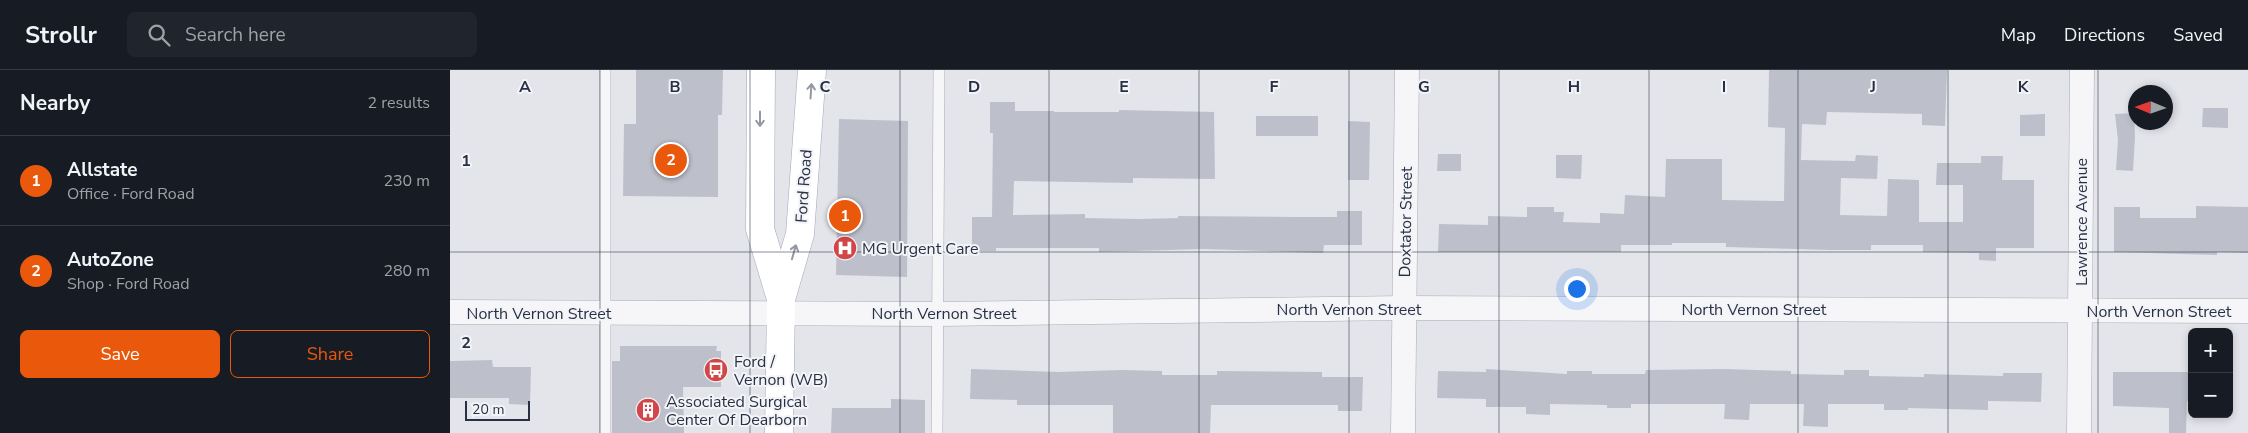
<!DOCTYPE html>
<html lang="en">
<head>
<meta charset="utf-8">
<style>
  :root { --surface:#171b24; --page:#20242c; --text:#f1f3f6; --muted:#9ea1a6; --line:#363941; --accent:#ea580c }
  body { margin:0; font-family:"Nunito Sans",sans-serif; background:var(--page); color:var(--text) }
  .controls { position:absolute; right:15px; bottom:15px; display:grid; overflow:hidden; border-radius:8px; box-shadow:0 2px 8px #0003 }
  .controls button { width:45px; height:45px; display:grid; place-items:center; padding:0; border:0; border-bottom:1px solid var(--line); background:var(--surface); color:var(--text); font:25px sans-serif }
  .compass { position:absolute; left:1678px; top:15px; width:45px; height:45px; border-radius:50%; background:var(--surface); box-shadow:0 2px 8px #0003; rotate:272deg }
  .scale { position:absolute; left:15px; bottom:12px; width:65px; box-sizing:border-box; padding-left:5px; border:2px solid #2a3044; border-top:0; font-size:14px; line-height:18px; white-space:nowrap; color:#2a3044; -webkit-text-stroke:4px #f3f4f8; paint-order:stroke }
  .you { position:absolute; left:1126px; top:218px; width:18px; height:18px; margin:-12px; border:4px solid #fff; border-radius:50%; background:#1a73e8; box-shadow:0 0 0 8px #1a73e833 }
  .badge { display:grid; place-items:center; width:32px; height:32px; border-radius:50%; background:var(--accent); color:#fff; font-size:16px; font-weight:700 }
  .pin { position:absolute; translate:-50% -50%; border:2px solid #fff; box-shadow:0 1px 5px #0006 }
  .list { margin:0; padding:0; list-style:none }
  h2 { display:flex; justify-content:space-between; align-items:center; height:65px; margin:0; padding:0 20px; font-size:21px }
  h2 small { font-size:16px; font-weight:400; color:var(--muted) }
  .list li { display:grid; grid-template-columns:32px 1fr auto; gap:15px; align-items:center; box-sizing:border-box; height:90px; padding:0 20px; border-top:1px solid var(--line) }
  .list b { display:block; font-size:19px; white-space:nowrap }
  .list p { margin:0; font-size:16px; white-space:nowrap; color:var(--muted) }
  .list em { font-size:16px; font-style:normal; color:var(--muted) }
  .actions { display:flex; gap:10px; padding:15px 20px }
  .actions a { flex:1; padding:11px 0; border:1px solid var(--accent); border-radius:8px; text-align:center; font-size:18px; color:var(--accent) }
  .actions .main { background:var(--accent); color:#fff }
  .icon { flex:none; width:28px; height:28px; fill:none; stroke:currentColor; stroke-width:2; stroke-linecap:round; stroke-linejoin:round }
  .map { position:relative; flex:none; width:1798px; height:363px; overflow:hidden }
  header { display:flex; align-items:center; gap:30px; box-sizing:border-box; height:70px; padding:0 25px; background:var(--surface); border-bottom:1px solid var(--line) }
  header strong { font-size:24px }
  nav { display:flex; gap:28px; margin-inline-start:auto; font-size:18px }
  .search { width:350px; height:45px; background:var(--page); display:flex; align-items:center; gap:12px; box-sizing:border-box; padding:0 18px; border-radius:8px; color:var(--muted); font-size:19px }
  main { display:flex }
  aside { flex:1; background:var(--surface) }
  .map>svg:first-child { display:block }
  .building { fill:#bdc0cb }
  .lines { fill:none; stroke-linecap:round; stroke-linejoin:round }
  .service-casing { stroke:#a8abb6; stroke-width:12 }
  .minor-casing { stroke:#a8abb6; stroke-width:25 }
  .primary-casing { stroke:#a2a7b7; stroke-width:29 }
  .service { stroke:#f6f6f9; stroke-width:11 }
  .minor { stroke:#f6f6f9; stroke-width:24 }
  .primary { stroke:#fff; stroke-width:28 }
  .oneway { stroke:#9498a2 }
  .grid { fill:none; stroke:#2a3044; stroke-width:1; stroke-opacity:0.55 }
  .labels { text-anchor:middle; stroke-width:4; stroke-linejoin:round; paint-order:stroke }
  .street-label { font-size:16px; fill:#2a3044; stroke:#f3f4f8 }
  .poi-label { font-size:16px; fill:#2a3044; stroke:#f3f4f8; text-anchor:start }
  .grid-label { font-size:16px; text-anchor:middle; font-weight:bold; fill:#2a3044; stroke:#f3f4f8; stroke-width:4; stroke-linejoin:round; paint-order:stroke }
</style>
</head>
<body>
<header>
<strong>Strollr</strong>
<div class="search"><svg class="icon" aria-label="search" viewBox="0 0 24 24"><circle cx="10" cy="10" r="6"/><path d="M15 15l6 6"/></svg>Search here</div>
<nav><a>Map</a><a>Directions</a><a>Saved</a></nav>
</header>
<main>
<aside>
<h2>Nearby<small>2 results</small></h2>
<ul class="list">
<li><span class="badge">1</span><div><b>Allstate</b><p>Office · Ford Road</p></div><em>230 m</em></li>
<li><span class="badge">2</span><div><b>AutoZone</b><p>Shop · Ford Road</p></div><em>280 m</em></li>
</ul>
<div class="actions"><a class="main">Save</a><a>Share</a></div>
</aside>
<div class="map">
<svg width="1798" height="363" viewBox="0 0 1798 363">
  <rect width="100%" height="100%" fill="#e3e5eb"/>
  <g class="building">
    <polygon points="186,0 273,0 272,45 268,45 268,127 173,126 174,54 186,54"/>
    <polygon points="1319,0 1497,0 1495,56 1472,55 1472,44 1377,42 1376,55 1352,54 1351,90 1405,91 1406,85 1428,86 1427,109 1391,108 1390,145 1437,146 1438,109 1469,110 1469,152 1513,152 1513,115 1486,115 1487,93 1531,93 1531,86 1553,86 1552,110 1584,110 1584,178 1546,178 1546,191 1529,190 1529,183 1473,182 1473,175 1421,175 1421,180 1381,180 1276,177 1276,173 1222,173 1222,175 1171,175 1171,182 988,182 989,154 1038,155 1038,146 1077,147 1077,137 1104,137 1104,142 1114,142 1113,152 1150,153 1150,143 1174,144 1175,125 1215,127 1216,89 1272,89 1272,130 1334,131 1335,58 1318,57"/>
    <polygon points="540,32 565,32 565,41 604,41 604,42 669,42 669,40 764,42 765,109 683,108 683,113 564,111 563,145 635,144 635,148 689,149 728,148 728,146 847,147 887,147 887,141 912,141 912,175 874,175 873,183 753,179 649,182 649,178 546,178 546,181 522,181 522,147 542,147 543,63 540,63"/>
    <polygon points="1753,38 1778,38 1778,58 1752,57"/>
    <polygon points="1684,43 1685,67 1683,101 1666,100 1668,70 1665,44"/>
    <polygon points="1595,44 1595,66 1570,66 1570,45"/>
    <rect x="806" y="46" width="62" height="20"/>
    <polygon points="389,49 458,51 457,207 386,205"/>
    <polygon points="898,51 920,52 919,110 898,110"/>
    <polygon points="988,84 1011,84 1011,101 987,101"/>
    <polygon points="1106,85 1132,85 1131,109 1106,108"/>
    <polygon points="1746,136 1798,137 1798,183 1767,182 1767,185 1664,182 1664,137 1690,137 1690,148 1746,148"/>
    <polygon points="170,276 267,276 266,281 271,281 271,317 233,317 234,363 162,363 162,291 170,291"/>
    <polygon points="42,290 43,297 81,297 80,335 59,334 59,328 0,328 0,291"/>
    <polygon points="521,299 608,302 672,300 712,301 712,305 767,305 767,301 872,302 872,307 913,307 912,341 888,341 888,335 761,335 760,363 663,363 663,335 567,335 567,330 520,329"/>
    <polygon points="1036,299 1117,304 1117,301 1142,301 1142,304 1195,304 1196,300 1275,299 1341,301 1341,304 1394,305 1394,300 1419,300 1419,306 1474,307 1474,304 1553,306 1553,303 1592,303 1591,332 1538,331 1538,340 1458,338 1458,340 1434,340 1434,334 1378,334 1378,357 1353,356 1354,334 1300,334 1299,350 1274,349 1275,334 1181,334 1181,338 1157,338 1157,335 1100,334 1100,345 1076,344 1076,337 1036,337 1036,329 987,328 988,301 1036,302"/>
    <polygon points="1663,302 1742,302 1742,331 1737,331 1736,363 1719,363 1719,338 1663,336"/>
    <polygon points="441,329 475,330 475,363 381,363 382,338 441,338"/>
  </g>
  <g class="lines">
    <g class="service-casing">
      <g id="service">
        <polyline points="155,363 155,0"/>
        <polyline points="487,363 489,0"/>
      </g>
    </g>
    <g class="minor-casing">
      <g id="minor">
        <polyline points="0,242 488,244 954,238 1798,241"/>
        <polyline points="953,363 957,0"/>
        <polyline points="1629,363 1632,0"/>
      </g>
    </g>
    <g class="primary-casing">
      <g id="primary">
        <polyline points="311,0 310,159 331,229"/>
        <polyline points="329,363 331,229 350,164 362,0"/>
      </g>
    </g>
    <use href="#service" class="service"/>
    <use href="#minor" class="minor"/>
    <use href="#primary" class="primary"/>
  </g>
  <defs><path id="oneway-shaft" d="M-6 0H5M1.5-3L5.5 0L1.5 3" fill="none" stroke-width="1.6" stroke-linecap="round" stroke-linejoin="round" transform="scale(1.25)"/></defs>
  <g class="oneway">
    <use href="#oneway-shaft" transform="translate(361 21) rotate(-86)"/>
    <use href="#oneway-shaft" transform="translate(310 49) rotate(90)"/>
    <use href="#oneway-shaft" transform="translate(344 182) rotate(-74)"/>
  </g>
  <path class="grid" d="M 150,0 L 150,363M 300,0 L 300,363M 450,0 L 450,363M 599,0 L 599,363M 749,0 L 749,363M 899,0 L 899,363M 1049,0 L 1049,363M 1199,0 L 1199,363M 1348,0 L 1348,363M 1498,0 L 1498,363M 1648,0 L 1648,363M 0,182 L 1798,182"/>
  <defs>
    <g id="hospital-disc" transform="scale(1.25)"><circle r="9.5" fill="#d14748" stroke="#f3f4f8"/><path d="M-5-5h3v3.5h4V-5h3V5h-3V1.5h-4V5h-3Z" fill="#fff"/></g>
    <g id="bus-disc" transform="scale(1.25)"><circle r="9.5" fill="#d14748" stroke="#f3f4f8"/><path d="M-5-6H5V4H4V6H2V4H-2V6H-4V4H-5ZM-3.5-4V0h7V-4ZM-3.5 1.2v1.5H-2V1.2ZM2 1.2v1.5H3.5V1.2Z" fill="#fff"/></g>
    <g id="building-disc" transform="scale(1.25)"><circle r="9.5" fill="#d14748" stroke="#f3f4f8"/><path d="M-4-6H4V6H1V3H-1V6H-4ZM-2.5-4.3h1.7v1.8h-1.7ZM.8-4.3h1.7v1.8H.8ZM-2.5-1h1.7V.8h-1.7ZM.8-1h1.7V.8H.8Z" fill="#fff"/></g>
  </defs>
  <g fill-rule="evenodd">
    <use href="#hospital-disc" x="395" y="178"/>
    <use href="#bus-disc" x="266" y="300"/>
    <use href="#building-disc" x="198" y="340"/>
  </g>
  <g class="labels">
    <g class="street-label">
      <text transform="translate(353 116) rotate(-86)" y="6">Ford Road</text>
      <text transform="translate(955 152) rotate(-89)" y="6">Doxtator Street</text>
      <text transform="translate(1631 152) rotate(-90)" y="6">Lawrence Avenue</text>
      <text x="899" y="245">North Vernon Street</text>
      <text x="1304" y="245">North Vernon Street</text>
      <text x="1709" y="247">North Vernon Street</text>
      <text x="89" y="249">North Vernon Street</text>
      <text x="494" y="249">North Vernon Street</text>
    </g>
    <g class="poi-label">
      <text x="412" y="184">MG Urgent Care</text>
      <text x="284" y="297">Ford /<tspan x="284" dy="18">Vernon (WB)</tspan></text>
      <text x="216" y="337">Associated Surgical<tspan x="216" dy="18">Center Of Dearborn</tspan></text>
    </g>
  </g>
  <g class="grid-label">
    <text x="75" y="22">A</text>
    <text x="225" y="22">B</text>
    <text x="375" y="22">C</text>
    <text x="524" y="22">D</text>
    <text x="674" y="22">E</text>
    <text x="824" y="22">F</text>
    <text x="974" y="22">G</text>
    <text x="1124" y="22">H</text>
    <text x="1274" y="22">I</text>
    <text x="1423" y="22">J</text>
    <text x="1573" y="22">K</text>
    <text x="16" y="96">1</text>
    <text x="16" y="278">2</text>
  </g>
</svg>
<div class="controls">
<button>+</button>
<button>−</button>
</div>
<svg class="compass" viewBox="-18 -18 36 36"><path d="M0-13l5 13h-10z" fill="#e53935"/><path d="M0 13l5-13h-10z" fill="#9ea1a6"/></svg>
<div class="scale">20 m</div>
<div class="you"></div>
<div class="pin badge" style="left:395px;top:146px">1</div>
<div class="pin badge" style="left:221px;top:90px">2</div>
</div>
</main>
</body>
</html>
